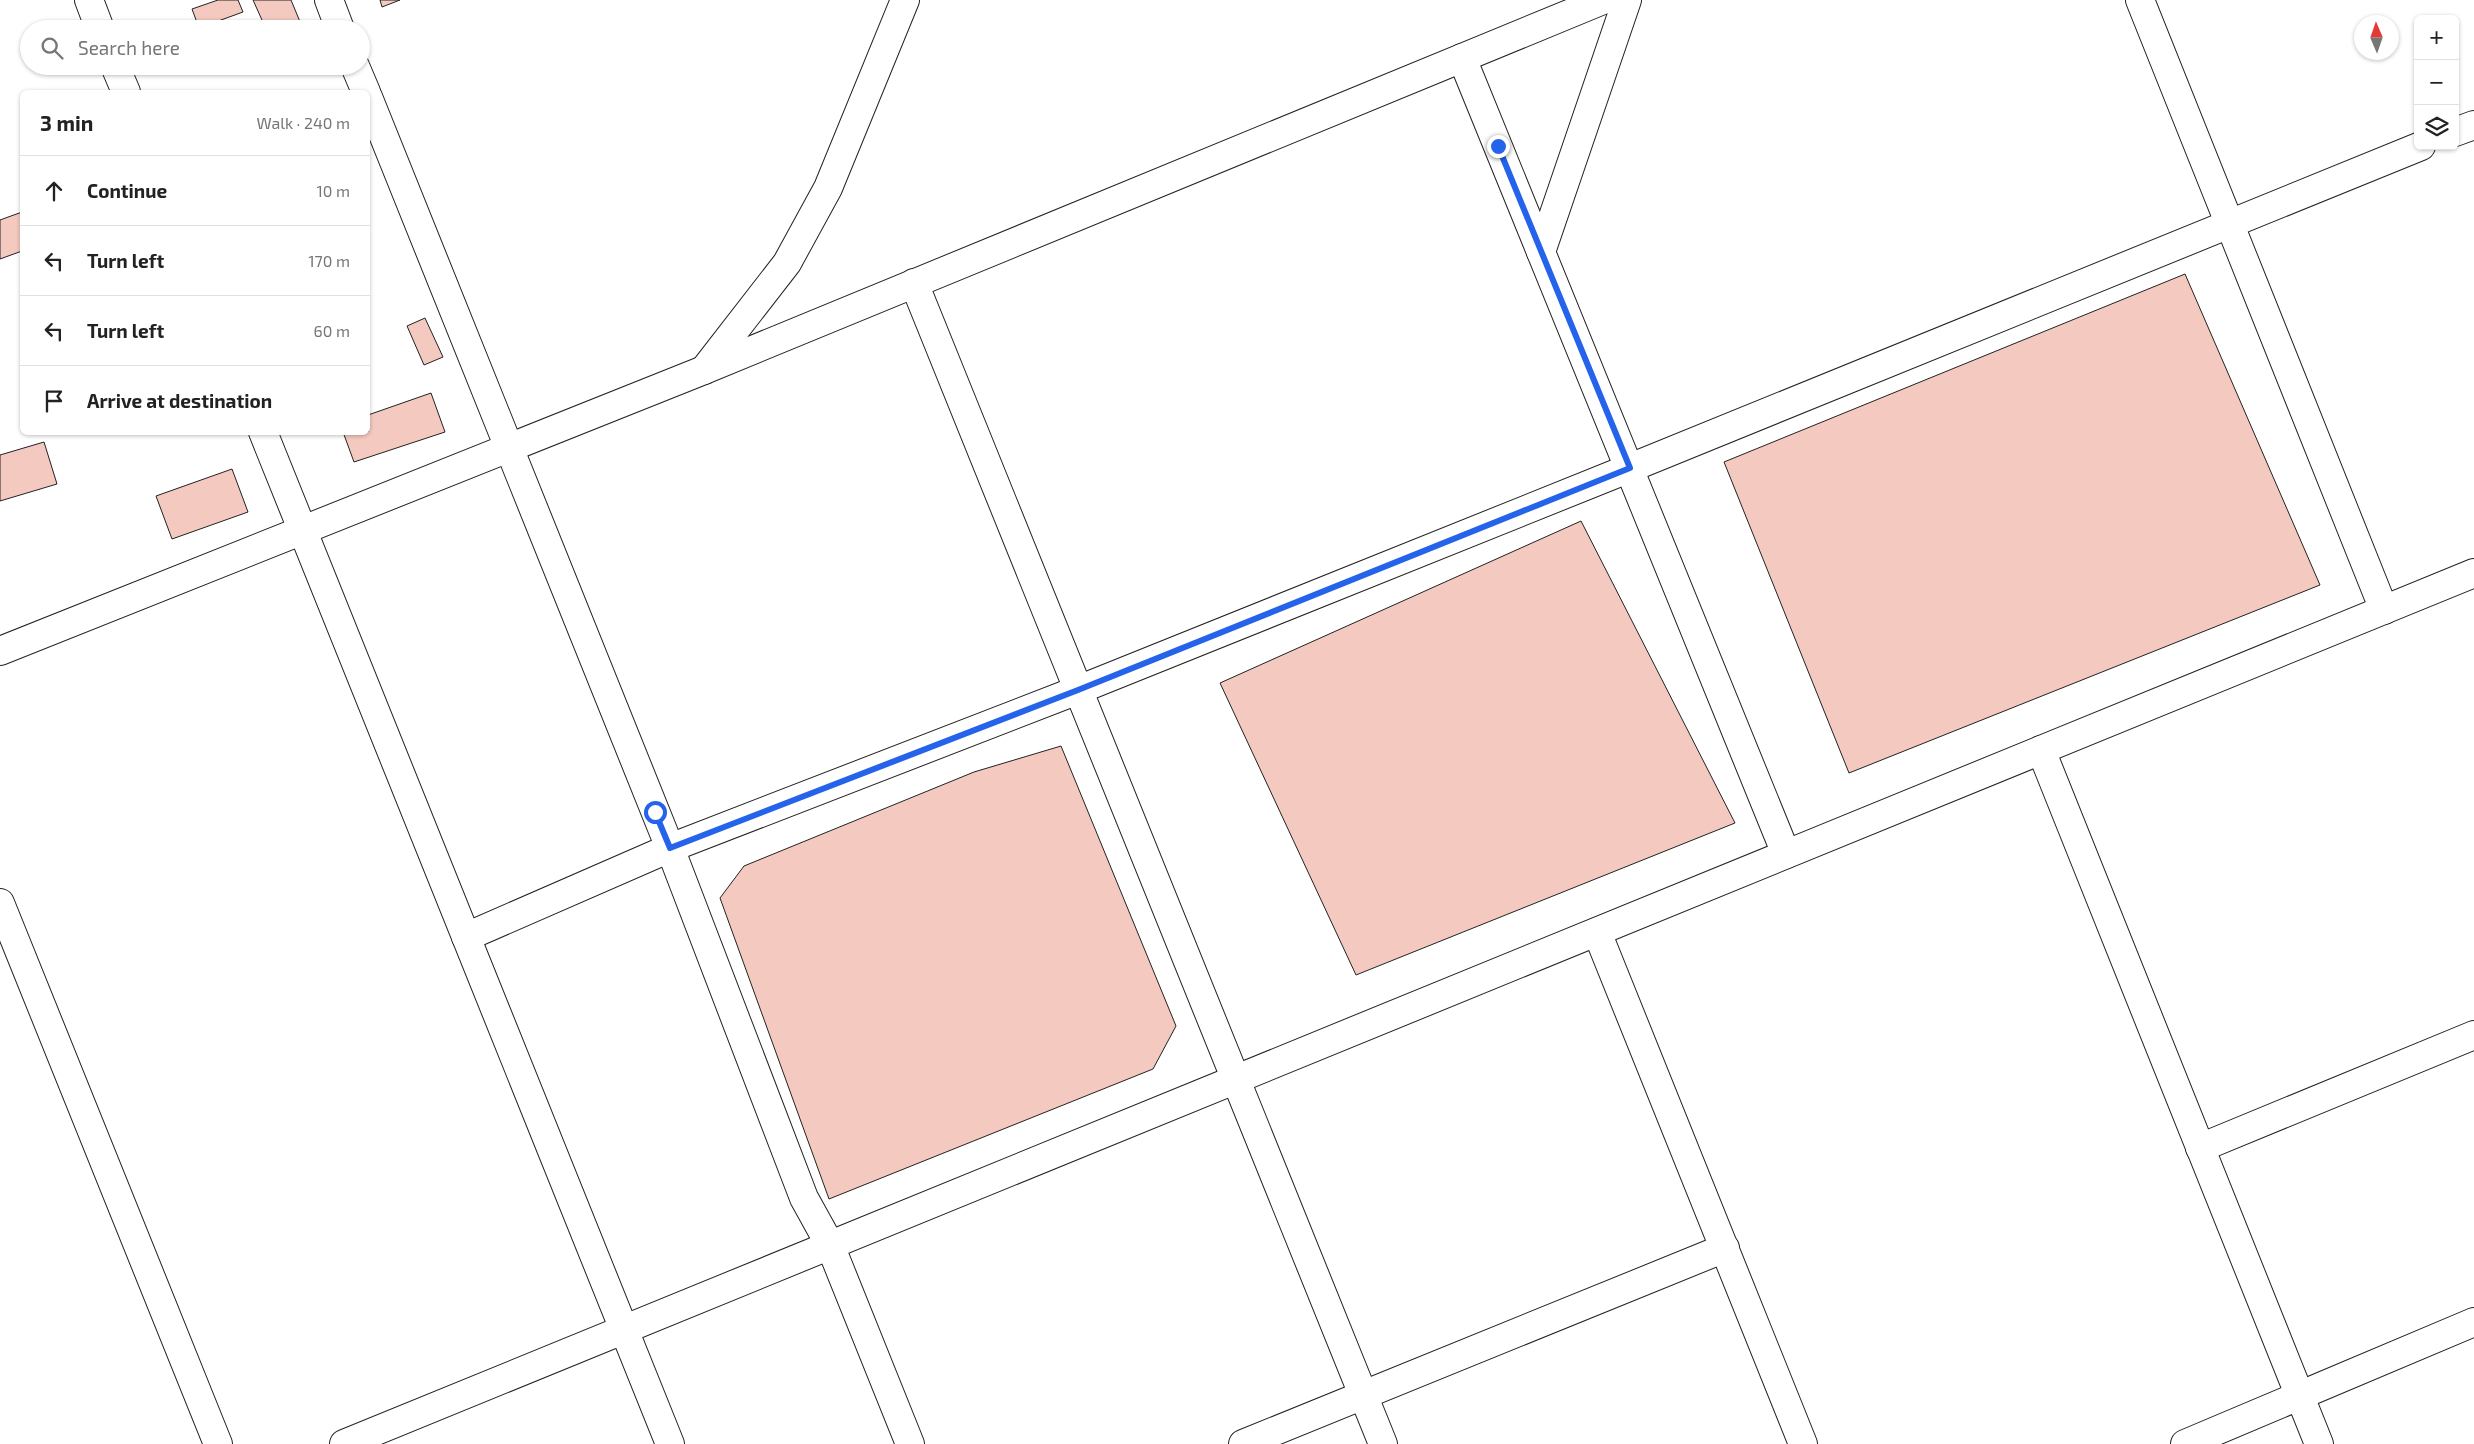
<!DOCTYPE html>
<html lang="en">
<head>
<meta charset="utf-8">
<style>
  :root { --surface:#fff; --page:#f2f2f2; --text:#222; --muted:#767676; --line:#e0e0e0 }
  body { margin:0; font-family:"Exo 2",sans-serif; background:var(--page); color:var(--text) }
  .controls { position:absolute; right:15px; top:15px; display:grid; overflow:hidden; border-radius:8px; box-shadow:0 1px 4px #0004 }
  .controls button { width:45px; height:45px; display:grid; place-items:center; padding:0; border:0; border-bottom:1px solid var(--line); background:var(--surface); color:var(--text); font:25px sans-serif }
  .compass { position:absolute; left:2354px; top:15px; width:45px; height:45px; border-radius:50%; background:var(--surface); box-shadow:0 1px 4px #0004; rotate:358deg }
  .stop { position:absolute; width:15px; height:15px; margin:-11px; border:4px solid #2563eb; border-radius:50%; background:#fff }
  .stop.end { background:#2563eb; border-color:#fff; box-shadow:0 1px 5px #0008 }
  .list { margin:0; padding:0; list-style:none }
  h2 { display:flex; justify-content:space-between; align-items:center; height:65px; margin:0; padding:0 20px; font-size:21px }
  h2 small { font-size:16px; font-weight:400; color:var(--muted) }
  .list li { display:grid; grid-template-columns:32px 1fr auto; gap:15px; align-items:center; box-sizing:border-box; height:70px; padding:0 20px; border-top:1px solid var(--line) }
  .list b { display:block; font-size:19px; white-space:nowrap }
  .list em { font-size:16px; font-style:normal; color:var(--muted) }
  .icon { flex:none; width:28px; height:28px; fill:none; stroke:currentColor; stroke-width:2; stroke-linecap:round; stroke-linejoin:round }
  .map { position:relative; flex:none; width:2474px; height:1444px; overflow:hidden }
  .search { position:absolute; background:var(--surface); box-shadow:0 1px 4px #0004; left:20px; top:20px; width:350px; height:55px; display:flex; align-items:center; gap:12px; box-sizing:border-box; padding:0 18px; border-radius:28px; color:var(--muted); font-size:19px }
  .panel { position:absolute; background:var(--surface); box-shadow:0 1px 4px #0004; left:20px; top:90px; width:350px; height:345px; border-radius:8px }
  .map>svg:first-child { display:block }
  .building { fill:#f3c9c0; stroke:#222 }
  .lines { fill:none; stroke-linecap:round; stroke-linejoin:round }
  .minor-casing { stroke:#222; stroke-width:30 }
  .tertiary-casing { stroke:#222; stroke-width:30 }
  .minor { stroke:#fff; stroke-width:28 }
  .tertiary { stroke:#fff; stroke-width:28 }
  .route { stroke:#2563eb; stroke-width:6 }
</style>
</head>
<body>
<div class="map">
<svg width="2474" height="1444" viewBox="0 0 2474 1444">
  <rect width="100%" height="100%" fill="#fff"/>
  <g class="building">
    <polygon points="218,0 238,0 243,12 199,28 192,9"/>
    <polygon points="253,0 291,0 303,29 266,29"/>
    <polygon points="380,0 400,0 382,7"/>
    <polygon points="22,212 22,251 0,259 0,220"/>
    <polygon points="2185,274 2320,585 1849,773 1724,462"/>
    <polygon points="425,318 443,357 424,365 407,326"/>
    <polygon points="431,393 445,432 354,462 343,432 368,432 368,415"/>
    <polygon points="44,442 57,484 0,501 0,455"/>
    <polygon points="232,469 248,512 172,539 156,496"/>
    <polygon points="1581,521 1735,823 1356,975 1220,683"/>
    <polygon points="1061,746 1176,1026 1153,1069 829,1199 720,898 744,866 974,772"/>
  </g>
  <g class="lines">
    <g class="minor-casing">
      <g id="minor">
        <polyline points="89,0 100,29"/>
        <polyline points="329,0 340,29"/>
        <polyline points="2140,0 2384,610"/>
        <polyline points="1462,58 1786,854"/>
        <polyline points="115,66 126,92"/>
        <polyline points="355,66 366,92"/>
        <polyline points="368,97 670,848 804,1198 830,1245 910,1444"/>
        <polyline points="2455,132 2474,125"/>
        <polyline points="1541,252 1627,0"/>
        <polyline points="914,283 1383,1444"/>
        <polyline points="704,370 787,263 828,188 905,0"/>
        <polyline points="263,432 670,1444"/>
        <polyline points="2041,750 2319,1444"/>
        <polyline points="0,903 218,1444"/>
        <polyline points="1597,932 1803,1444"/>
        <polyline points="466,937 670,848 1078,690 1630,468 2421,146"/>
        <polyline points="2200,1148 2474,1035"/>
        <polyline points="344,1444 2474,573"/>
        <polyline points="1243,1444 1725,1248"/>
        <polyline points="2185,1444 2474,1322"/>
      </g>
    </g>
    <g class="tertiary-casing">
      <polyline id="tertiary" points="0,651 704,370 1603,0"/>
    </g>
    <use href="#minor" class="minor"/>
    <use href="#tertiary" class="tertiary"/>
  </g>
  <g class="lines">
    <polyline class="route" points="655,812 670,848 1078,690 1630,468 1498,146"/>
  </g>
</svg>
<div class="controls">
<button>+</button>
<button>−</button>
<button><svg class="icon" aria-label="layers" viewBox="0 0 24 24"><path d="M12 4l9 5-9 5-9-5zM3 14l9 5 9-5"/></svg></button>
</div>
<svg class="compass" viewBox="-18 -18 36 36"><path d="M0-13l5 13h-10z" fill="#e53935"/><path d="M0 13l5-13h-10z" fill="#767676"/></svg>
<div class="stop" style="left:655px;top:812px"></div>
<div class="stop end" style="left:1498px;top:146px"></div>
<div class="search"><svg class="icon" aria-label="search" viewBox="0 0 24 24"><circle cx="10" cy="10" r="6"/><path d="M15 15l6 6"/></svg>Search here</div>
<section class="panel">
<h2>3 min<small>Walk · 240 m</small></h2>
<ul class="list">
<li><svg class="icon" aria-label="ahead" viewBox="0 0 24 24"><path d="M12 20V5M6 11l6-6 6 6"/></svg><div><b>Continue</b></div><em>10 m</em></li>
<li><svg class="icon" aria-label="left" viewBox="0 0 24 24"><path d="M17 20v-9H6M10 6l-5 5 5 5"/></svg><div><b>Turn left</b></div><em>170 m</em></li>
<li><svg class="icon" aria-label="left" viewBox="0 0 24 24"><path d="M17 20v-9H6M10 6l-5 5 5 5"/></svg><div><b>Turn left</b></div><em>60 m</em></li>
<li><svg class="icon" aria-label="arrive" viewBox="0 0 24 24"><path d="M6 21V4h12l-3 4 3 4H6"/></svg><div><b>Arrive at destination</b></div></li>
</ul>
</section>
</div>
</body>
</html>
